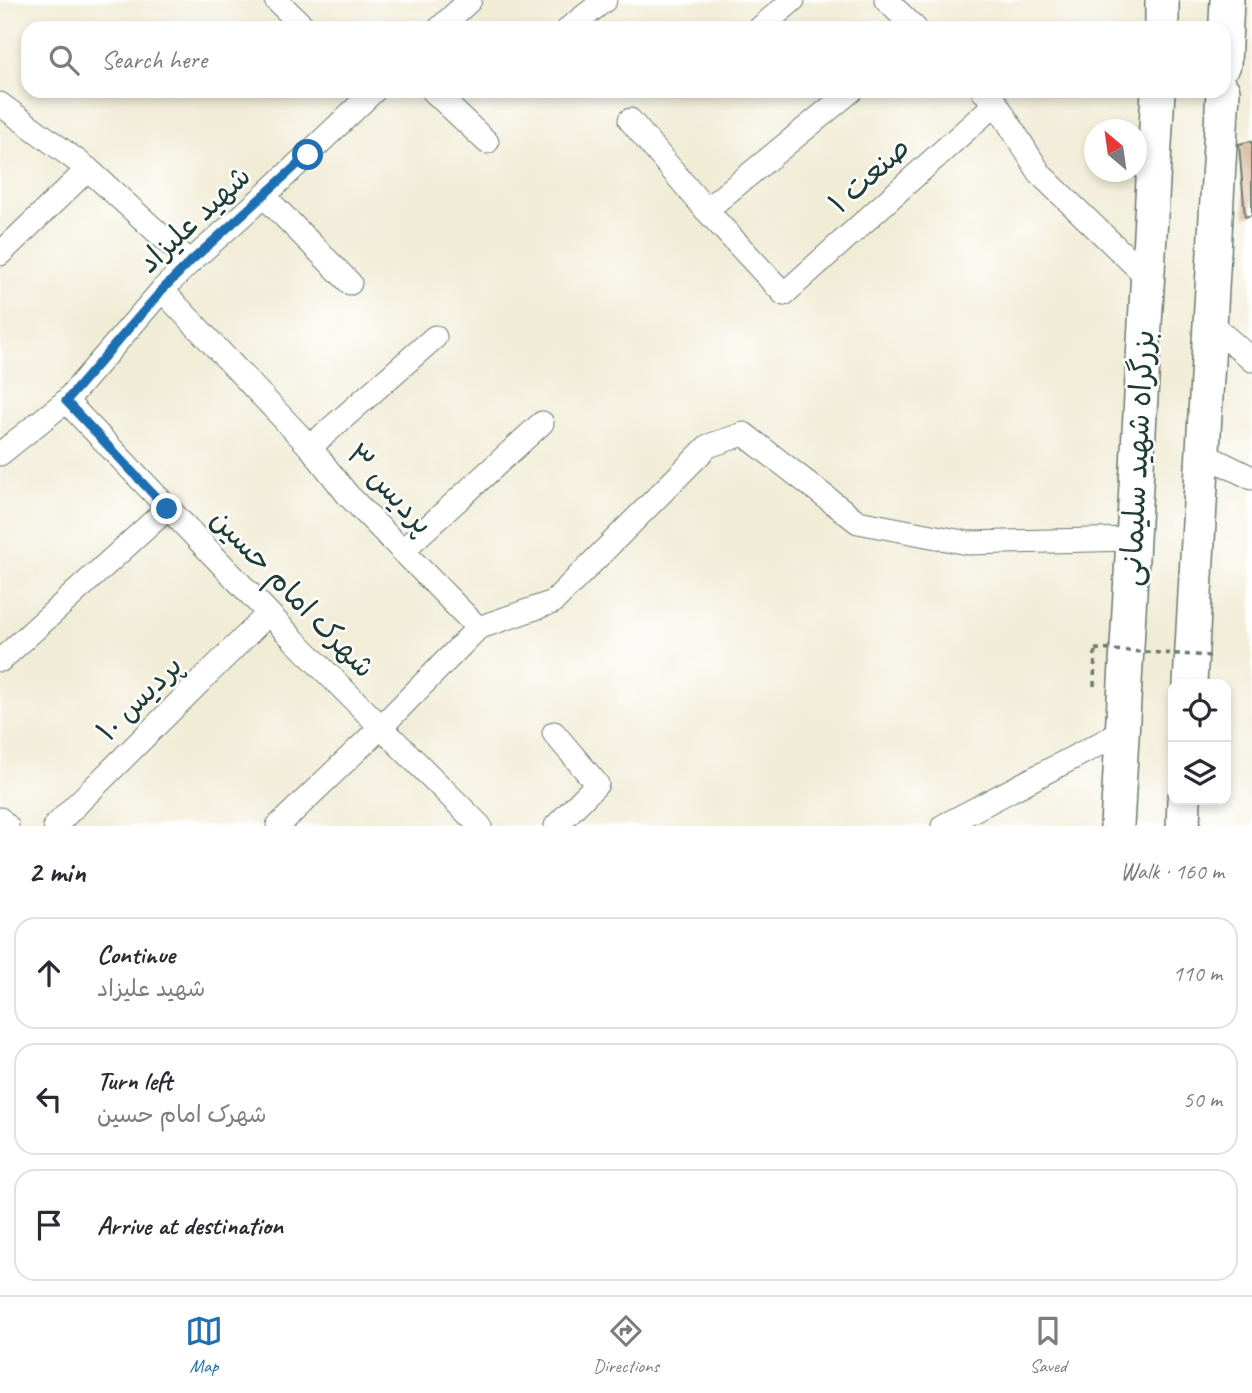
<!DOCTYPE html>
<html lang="en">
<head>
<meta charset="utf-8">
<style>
  :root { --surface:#fff; --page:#f2f2f3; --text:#2b2b33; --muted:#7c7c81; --line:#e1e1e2; --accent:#1f6fb2 }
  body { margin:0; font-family:Caveat,"Playpen Sans Arabic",sans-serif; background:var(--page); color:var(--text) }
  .controls { position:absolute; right:21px; bottom:21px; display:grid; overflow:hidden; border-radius:14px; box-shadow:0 4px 10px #0003 }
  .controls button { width:63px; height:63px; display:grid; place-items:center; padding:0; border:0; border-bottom:2px solid var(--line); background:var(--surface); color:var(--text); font:35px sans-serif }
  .compass { position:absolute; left:1084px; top:119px; width:63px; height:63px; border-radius:50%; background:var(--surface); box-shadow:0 4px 10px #0003; rotate:331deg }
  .stop { position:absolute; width:21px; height:21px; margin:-16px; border:5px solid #1f6fb2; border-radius:50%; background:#fff }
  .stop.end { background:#1f6fb2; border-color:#fff; box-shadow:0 2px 7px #0008 }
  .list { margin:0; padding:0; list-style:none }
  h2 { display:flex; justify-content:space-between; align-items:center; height:91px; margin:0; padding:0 28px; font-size:30px }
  h2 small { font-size:23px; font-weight:400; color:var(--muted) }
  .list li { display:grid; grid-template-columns:46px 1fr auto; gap:21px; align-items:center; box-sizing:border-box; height:112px; margin:0 14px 14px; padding:0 14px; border:2px solid var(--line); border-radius:21px }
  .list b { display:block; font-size:26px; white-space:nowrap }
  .list p { margin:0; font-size:23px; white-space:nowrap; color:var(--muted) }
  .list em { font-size:23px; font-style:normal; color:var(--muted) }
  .icon { flex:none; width:38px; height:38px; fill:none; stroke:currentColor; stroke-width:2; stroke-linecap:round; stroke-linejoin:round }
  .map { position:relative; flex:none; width:1252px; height:826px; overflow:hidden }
  .search { position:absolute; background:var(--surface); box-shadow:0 4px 10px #0003; left:21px; right:21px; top:21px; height:77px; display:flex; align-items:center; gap:18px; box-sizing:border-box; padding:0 24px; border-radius:21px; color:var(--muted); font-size:26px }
  .sheet { height:469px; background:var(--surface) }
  nav { display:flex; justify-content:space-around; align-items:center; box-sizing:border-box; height:98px; border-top:2px solid var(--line); background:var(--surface); font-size:19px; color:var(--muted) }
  nav a { display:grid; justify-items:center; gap:4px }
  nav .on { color:var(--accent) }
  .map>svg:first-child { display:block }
  .building { fill:#cb9a71 }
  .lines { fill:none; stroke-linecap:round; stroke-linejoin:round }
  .minor-casing { stroke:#687a6d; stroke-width:25 }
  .highway-casing { stroke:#687a6d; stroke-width:36 }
  .path { stroke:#687a6d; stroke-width:3.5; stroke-dasharray:5 5; stroke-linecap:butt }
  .minor { stroke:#fff; stroke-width:23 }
  .highway { stroke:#fff; stroke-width:33 }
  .path-bridge { stroke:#687a6d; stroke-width:3.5; stroke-dasharray:5 5; stroke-linecap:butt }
  .route { stroke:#1f6fb2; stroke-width:9 }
  .labels { text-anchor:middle; stroke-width:5; stroke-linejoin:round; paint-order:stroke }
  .street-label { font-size:30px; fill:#1f3d34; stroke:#fff }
</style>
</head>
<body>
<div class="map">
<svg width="1252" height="826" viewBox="0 0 1252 826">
  <rect width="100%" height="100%" fill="#fff"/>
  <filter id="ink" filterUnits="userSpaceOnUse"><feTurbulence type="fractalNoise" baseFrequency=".0143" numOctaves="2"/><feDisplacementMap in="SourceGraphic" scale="14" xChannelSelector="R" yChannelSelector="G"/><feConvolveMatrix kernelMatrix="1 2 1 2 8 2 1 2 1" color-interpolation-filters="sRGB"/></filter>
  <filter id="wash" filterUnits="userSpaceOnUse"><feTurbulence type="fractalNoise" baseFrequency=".00686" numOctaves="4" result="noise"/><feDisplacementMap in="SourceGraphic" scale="28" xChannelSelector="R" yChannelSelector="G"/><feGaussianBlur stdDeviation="1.57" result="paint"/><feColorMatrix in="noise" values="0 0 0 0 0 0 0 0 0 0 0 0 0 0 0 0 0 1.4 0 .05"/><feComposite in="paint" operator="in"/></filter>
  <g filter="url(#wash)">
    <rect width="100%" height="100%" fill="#f1ecd6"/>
    <g id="blocks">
      <polygon class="building" points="1252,141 1252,215 1245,217 1239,144"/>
    </g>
  </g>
  <g filter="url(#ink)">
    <use href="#blocks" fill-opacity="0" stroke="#687a6d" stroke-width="2"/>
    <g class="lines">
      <g class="minor-casing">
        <g id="minor">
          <polyline points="276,0 305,28"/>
          <polyline points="886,0 915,28"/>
          <polyline points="440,28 470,0"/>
          <polyline points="569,28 605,0"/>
          <polyline points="760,28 793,0"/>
          <polyline points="433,91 487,142"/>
          <polyline points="851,91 706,210 784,294 996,103"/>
          <polyline points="983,91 996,103 1041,175 1147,277"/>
          <polyline points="0,104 88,169 190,262"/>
          <polyline points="630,120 706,210"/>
          <polyline points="264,196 350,283"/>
          <polyline points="0,254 88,169"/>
          <polyline points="162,290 310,447 347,494 478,628 381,727 278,826"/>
          <polyline points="1210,323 1252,360"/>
          <polyline points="66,401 294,640 480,826"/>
          <polyline points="310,447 435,337"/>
          <polyline points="0,454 66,401 162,290 190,262 264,196 374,91"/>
          <polyline points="1203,454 1252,478"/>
          <polyline points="402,551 542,423"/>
          <polyline points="478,628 553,602 708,446 744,434 858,522 968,543 1133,539"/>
          <polyline points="1,660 167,509"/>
          <polyline points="554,733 597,784 556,826"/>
          <polyline points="0,819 7,826"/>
          <polyline points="55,826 268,614"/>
          <polyline points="943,826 1122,732"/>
        </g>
      </g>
      <g class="highway-casing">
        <g id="highway">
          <polyline points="1162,28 1162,0"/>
          <polyline points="1224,64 1227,0"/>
          <polyline points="1190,684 1223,91"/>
          <polyline points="1117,826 1158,91"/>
          <polyline points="1183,826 1184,800"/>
        </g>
      </g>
      <polyline class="path" points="1094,686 1095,649"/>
      <use href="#minor" class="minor"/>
      <use href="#highway" class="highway"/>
      <polyline class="path-bridge" points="1095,649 1211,656"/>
    </g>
  </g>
  <g class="lines" filter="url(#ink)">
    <polyline class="route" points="167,509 66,401 162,290 190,262 308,155"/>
  </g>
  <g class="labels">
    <g class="street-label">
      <text transform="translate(869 175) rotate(-42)" y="10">صنعت ۱</text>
      <text transform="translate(194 219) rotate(-43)" y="10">شهید علیزاد</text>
      <text transform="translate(1137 458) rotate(-87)" y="10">بزرگراه شهید سلیمانی</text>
      <text transform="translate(390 489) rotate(47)" y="10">پردیس ۳</text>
      <text transform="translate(293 593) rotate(46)" y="10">شهرک امام حسین</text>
      <text transform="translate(139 698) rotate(-45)" y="10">پردیس ۱۰</text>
    </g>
  </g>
</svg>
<div class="controls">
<button><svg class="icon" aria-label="locate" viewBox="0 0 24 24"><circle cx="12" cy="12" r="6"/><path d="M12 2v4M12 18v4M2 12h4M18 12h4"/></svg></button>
<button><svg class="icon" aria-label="layers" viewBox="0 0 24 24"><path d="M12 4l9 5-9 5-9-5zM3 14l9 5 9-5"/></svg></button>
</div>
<svg class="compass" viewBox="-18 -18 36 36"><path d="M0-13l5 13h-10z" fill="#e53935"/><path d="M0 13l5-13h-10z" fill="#7c7c81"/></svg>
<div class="stop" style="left:308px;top:155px"></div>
<div class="stop end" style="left:167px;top:509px"></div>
<div class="search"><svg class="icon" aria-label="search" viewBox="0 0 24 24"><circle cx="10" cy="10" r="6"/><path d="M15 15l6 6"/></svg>Search here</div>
</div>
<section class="sheet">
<h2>2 min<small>Walk · 160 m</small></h2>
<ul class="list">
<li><svg class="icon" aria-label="ahead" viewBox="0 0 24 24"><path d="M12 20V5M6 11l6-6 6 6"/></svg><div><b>Continue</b><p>شهید علیزاد</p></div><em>110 m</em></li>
<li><svg class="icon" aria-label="left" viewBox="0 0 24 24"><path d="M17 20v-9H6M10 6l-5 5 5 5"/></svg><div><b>Turn left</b><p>شهرک امام حسین</p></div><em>50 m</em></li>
<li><svg class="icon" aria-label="arrive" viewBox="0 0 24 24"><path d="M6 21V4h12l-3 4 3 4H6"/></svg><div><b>Arrive at destination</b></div></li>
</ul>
</section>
<nav>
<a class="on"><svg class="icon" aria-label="map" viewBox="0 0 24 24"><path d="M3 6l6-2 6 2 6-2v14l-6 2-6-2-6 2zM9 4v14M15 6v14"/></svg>Map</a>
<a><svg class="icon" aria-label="directions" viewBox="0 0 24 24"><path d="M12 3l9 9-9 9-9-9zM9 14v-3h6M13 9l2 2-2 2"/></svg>Directions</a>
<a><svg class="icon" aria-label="saved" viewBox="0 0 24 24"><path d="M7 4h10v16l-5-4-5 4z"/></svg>Saved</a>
</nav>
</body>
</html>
